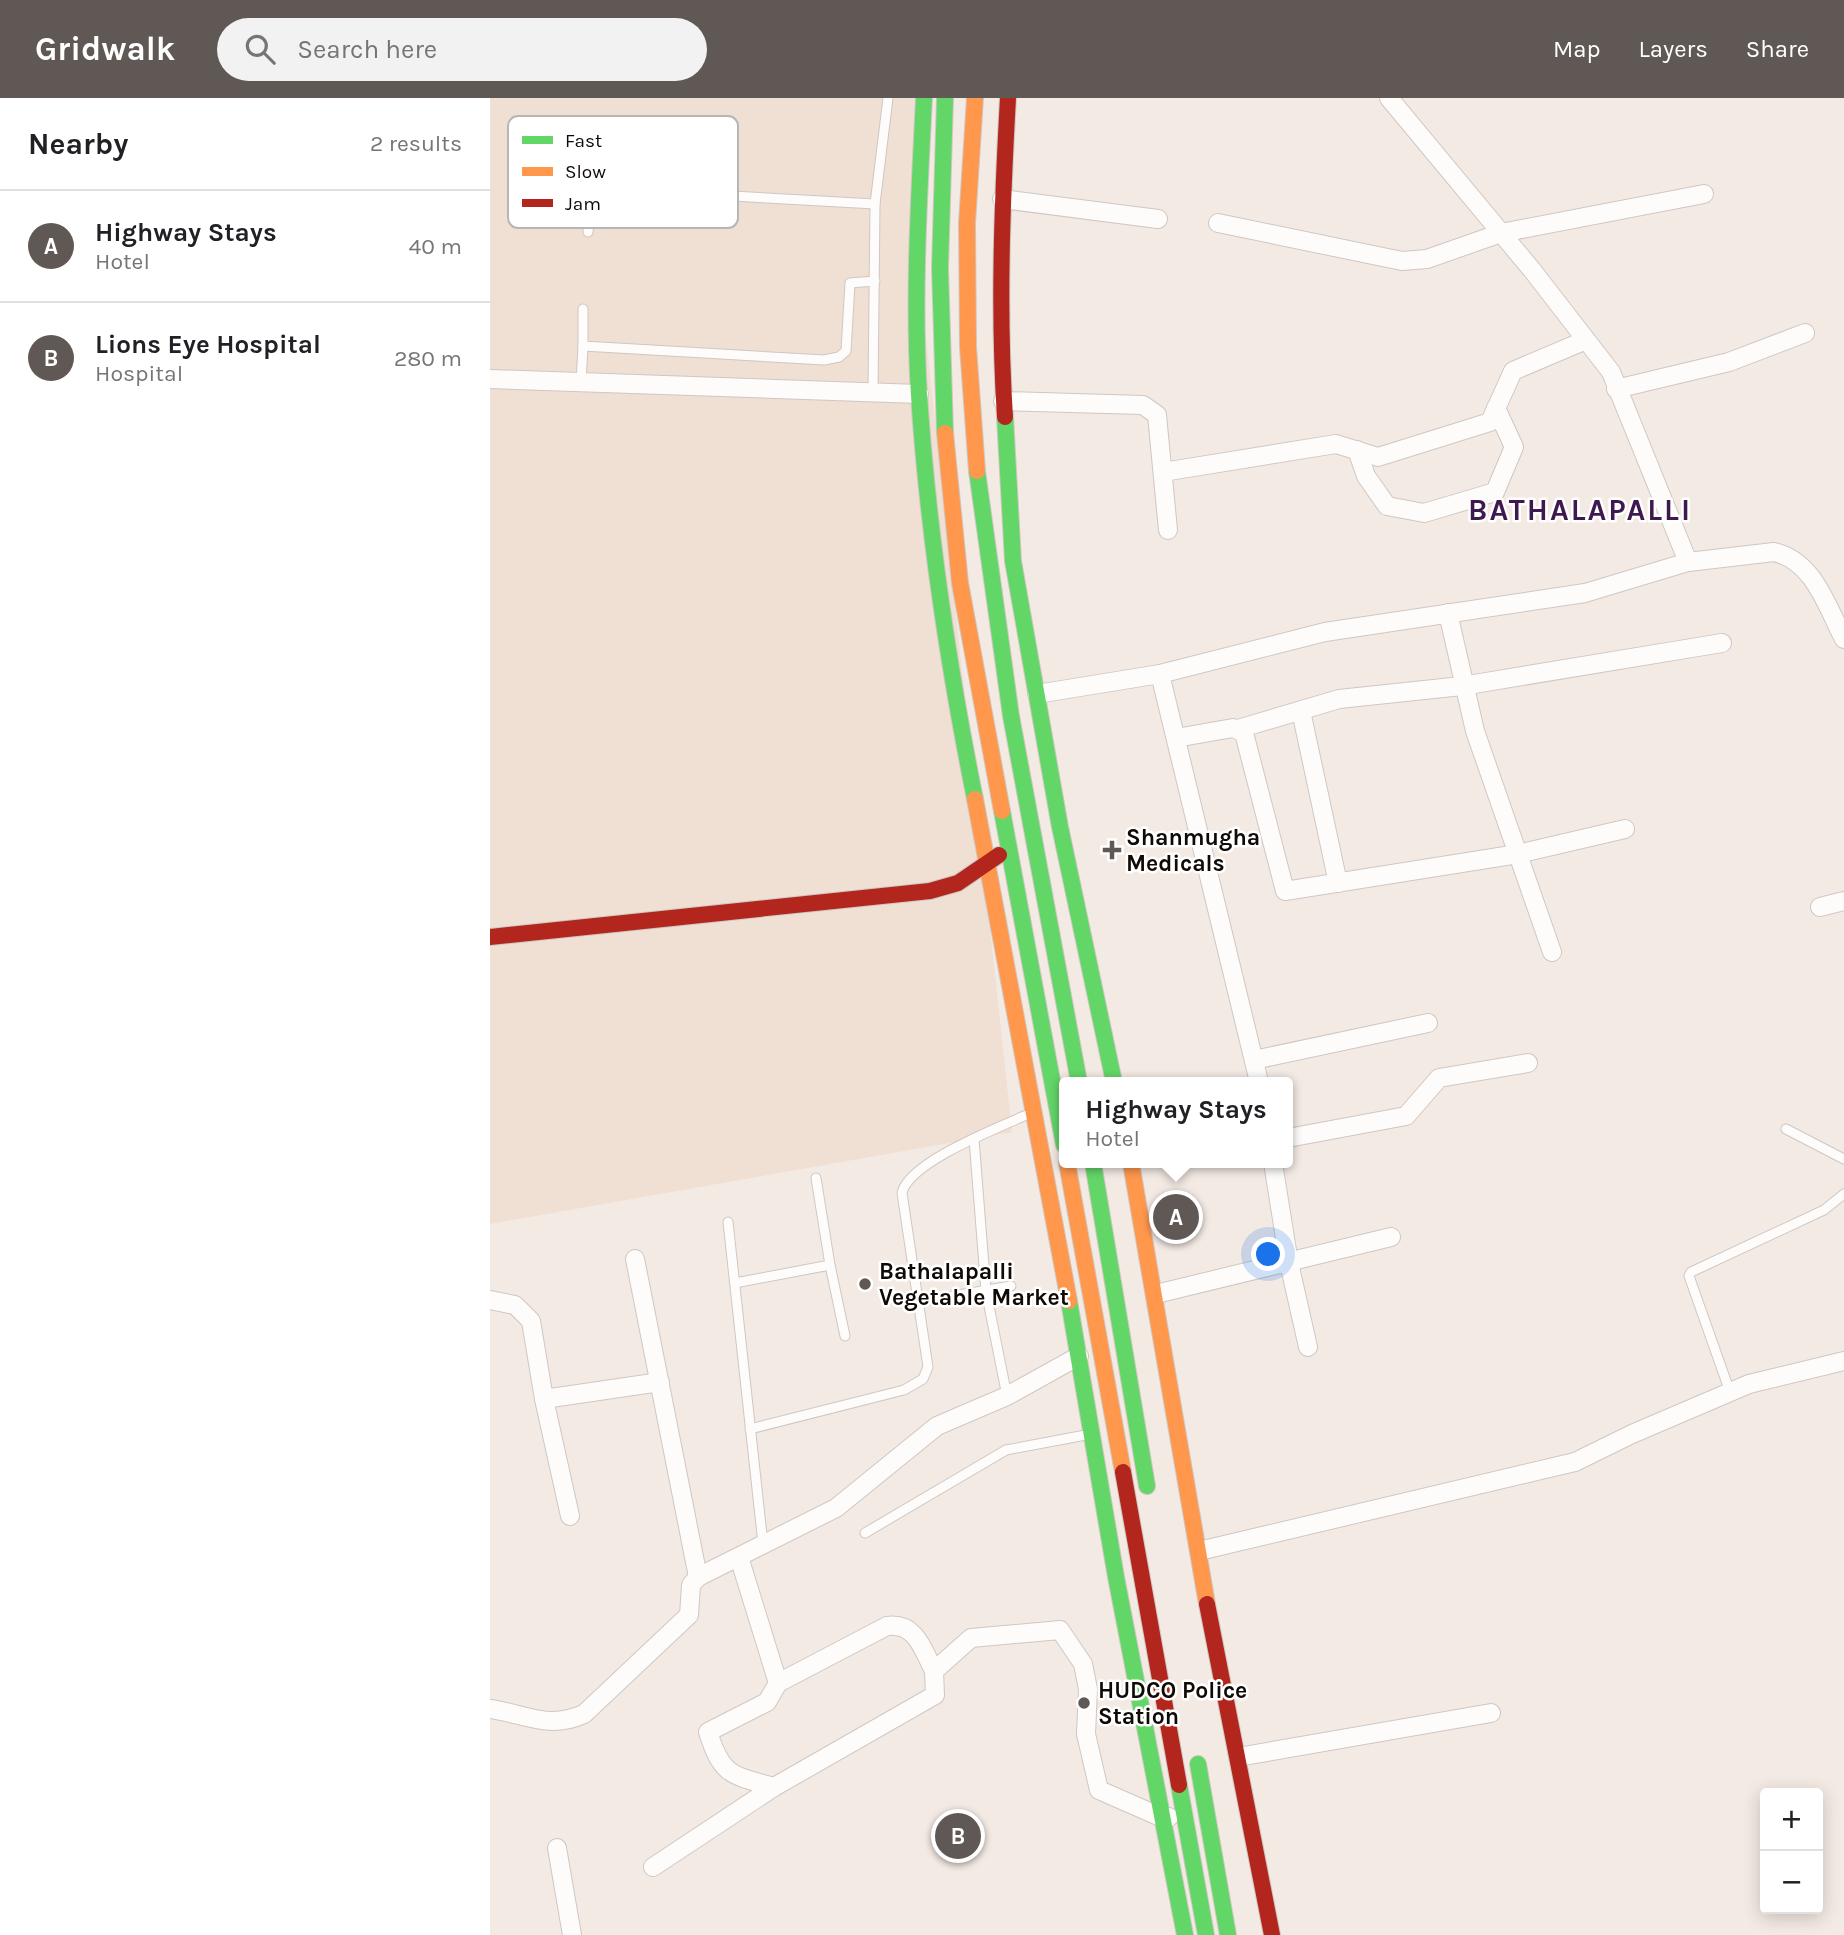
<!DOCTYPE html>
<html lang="en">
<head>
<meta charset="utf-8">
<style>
  :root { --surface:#fff; --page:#f2f2f2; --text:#202124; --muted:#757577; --line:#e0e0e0; --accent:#605854 }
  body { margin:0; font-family:Karla,sans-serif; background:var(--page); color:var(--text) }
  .controls { position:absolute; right:21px; bottom:21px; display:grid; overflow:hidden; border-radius:7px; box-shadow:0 4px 18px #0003 }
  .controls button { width:63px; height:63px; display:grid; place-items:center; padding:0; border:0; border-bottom:2px solid var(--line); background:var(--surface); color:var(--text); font:35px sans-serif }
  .you { position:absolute; left:779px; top:1157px; width:24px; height:24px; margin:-18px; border:5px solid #fff; border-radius:50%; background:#1a73e8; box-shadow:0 0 0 10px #1a73e833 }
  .badge { display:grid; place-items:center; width:46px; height:46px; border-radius:50%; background:var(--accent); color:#fff; font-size:23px; font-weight:700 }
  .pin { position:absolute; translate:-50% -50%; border:4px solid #fff; box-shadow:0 2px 7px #0006 }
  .popup { position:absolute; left:569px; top:979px; width:234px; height:91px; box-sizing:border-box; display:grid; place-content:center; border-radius:7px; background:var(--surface); filter:drop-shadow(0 2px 5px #0005); font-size:23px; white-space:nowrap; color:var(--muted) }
  .popup b { font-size:26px; color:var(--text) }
  .popup::after { content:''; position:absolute; left:50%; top:100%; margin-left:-14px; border:14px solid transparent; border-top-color:var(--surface) }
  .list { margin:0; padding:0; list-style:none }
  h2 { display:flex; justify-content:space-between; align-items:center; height:91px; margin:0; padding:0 28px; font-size:30px }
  h2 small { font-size:23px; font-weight:400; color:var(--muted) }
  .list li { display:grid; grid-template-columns:46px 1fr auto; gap:21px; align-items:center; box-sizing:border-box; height:112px; padding:0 28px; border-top:2px solid var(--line) }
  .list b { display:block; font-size:26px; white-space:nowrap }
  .list p { margin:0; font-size:23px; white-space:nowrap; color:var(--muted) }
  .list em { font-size:23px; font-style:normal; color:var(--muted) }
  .icon { flex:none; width:38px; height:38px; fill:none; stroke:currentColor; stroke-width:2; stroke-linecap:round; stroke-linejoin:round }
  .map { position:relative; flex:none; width:1354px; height:1837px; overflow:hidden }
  header { display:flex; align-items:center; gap:42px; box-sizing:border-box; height:98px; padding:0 35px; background:var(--accent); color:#fff }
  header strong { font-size:33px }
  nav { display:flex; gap:38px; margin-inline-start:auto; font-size:24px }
  .search { width:490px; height:63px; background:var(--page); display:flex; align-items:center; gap:18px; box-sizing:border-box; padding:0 24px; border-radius:38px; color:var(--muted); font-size:26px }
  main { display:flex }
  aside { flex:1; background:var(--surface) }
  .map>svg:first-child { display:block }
  .built { fill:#f0dfd3 }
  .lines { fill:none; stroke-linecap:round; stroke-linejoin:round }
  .lane-casing { stroke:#cfc7c3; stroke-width:11 }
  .street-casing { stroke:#cfc7c3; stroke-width:20 }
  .fast-casing { stroke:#cfc7c3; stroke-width:18 }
  .slow-casing { stroke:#cfc7c3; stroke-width:18 }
  .jam-casing { stroke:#cfc7c3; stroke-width:18 }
  .lane { stroke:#fdfcfb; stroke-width:9 }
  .street { stroke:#fdfcfb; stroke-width:18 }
  .fast { stroke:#63d668; stroke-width:16 }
  .slow { stroke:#ff974d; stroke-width:16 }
  .jam { stroke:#b3261e; stroke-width:16 }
  .poi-dot { fill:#605854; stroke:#fff; stroke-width:2.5 }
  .labels { text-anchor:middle; stroke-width:5; stroke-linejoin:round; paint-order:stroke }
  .poi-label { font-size:23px; font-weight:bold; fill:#100a07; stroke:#fff; text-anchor:start }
  .district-label { font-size:30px; font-weight:bold; letter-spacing:2px; fill:#3e194f; stroke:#fff }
  .key { fill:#fff; stroke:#b7b6b5; stroke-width:2 }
  .key-label { font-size:19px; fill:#100a07 }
</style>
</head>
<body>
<header>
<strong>Gridwalk</strong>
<div class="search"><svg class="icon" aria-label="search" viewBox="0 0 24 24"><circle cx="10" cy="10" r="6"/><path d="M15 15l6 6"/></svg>Search here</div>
<nav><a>Map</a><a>Layers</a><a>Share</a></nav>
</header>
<main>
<aside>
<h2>Nearby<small>2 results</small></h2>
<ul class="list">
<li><span class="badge">A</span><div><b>Highway Stays</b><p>Hotel</p></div><em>40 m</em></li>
<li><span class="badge">B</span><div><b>Lions Eye Hospital</b><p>Hospital</p></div><em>280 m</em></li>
</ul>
</aside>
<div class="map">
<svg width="1354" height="1837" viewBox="0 0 1354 1837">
  <rect width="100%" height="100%" fill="#f4eae4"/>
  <polygon class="built" points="0,0 435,0 427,156 522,1034 0,1126"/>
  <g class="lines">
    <g class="lane-casing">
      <g id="lane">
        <polyline points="98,134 103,95 114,91 385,106"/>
        <polyline points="93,211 93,248 334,262 349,259 356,253 360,185 385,183"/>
        <polyline points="91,284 93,248"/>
        <polyline points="383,295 385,106 398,0"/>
        <polyline points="1296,1031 1354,1061"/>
        <polyline points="484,1041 496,1193 517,1298"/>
        <polyline points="238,1124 273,1446"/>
        <polyline points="340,1167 355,1238"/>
        <polyline points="245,1185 340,1167 326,1080"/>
        <polyline points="428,1204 521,1188"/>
        <polyline points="1240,1294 1199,1178 1201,1174 1334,1112 1354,1096"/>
        <path d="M 260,1331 L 414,1292 L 433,1281 L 438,1269 L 412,1095 C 419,1063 513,1028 543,1014"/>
        <polyline points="375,1435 516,1352 601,1336"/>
      </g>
    </g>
    <g class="street-casing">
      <g id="street">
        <polyline points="512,101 668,121"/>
        <polyline points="728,125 912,163 937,161 1011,135 1214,96"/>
        <polyline points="0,281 429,296"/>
        <polyline points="1126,291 1239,264 1315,235"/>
        <polyline points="513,303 653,307 667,317 678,432"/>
        <polyline points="867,352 876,378 897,408 934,415 1005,394 1024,349 1006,310"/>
        <polyline points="673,374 846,346 888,359 1000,324 1023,273 1096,242"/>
        <path d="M 1198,464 L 1284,454 C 1324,463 1337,509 1354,541"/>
        <polyline points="958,515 985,633 1062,854"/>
        <polyline points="670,576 769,984"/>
        <polyline points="547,596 670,576 835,534 1095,495 1198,464 1121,274 1042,172 899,0"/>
        <polyline points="811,613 848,785"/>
        <polyline points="748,631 849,601 972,588 1232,545"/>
        <polyline points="686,640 743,630 754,635 795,793 1028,756 1135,731"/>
        <polyline points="1330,809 1354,803"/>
        <polyline points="764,962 938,925"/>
        <polyline points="798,1040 916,1018 949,980 1038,965"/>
        <polyline points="783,1065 799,1165 818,1249"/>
        <polyline points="145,1161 208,1479"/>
        <polyline points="666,1196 901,1139"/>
        <polyline points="0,1202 25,1207 41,1223 54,1301 80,1418"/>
        <polyline points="54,1301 170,1284"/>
        <polyline points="709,1453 1085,1364 1142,1336 1259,1286 1354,1263"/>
        <path d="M 249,1459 L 288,1585 L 277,1604 L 218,1634 C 232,1678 241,1677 284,1689 L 445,1597 L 444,1573 L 481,1540 L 570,1532 L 593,1566 L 598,1591 L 596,1636 L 609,1692 L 673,1720 L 679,1719"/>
        <path d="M 288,1585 L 397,1528 C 426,1524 433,1552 444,1573"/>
        <path d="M 0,1611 C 36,1616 58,1632 94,1616 L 199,1517 L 201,1487 L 208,1479 L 346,1410 L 447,1328 L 517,1298 L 589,1258"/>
        <polyline points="748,1659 1001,1615"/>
        <polyline points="67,1750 82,1837"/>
        <polyline points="163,1769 284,1689"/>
      </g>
    </g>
    <g class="fast-casing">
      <g id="fast">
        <path d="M 434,0 C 429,99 423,198 429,297 C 438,433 458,567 485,701"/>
        <polyline points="455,0 450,170 455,335"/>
        <polyline points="515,319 523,463 570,729 624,984"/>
        <polyline points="487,373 521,618 589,984"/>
        <polyline points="512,713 574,1047"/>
        <polyline points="603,1065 657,1388"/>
        <polyline points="579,1203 626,1479 695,1837"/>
        <polyline points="708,1666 738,1837"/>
        <polyline points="689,1687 716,1837"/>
      </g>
    </g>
    <g class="slow-casing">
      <g id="slow">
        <polyline points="485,0 477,125 478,249 487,373"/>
        <polyline points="455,335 470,485 512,713"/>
        <polyline points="485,701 579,1203"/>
        <polyline points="577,1065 633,1374"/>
        <polyline points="641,1065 717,1506"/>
      </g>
    </g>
    <g class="jam-casing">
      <g id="jam">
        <path d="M 515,319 C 508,212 512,107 518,0"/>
        <polyline points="0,839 440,793 468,785 509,757"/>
        <polyline points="633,1374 689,1687"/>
        <polyline points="717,1506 782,1837"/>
      </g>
    </g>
    <use href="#lane" class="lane"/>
    <use href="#street" class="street"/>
    <use href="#fast" class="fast"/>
    <use href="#slow" class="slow"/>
    <use href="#jam" class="jam"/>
  </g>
  <g class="poi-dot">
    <path d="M618.5 741.5h7v7h7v7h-7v7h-7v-7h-7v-7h7z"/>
    <circle cx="375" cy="1186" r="7"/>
    <circle cx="594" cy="1605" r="7"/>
  </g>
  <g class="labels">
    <g class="poi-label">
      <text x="636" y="747">Shanmugha<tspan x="636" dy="26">Medicals</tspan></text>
      <text x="389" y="1181">Bathalapalli<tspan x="389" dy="26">Vegetable Market</tspan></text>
      <text x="608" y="1600">HUDCO Police<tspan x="608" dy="26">Station</tspan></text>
    </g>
    <g class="district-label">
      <text x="1090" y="422">BATHALAPALLI</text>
    </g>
  </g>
  <rect x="18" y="18" width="230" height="112" rx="10" class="key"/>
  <rect x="32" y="38" width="31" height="8" fill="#63d668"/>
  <rect x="32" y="69" width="31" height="9" fill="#ff974d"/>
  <rect x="32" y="101" width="31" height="8" fill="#b3261e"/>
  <g class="key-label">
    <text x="75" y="49">Fast</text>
    <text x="75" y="80">Slow</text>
    <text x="75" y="112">Jam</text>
  </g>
</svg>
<div class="controls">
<button>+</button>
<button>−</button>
</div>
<div class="you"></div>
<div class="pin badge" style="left:686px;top:1119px">A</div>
<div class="popup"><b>Highway Stays</b>Hotel</div>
<div class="pin badge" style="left:468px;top:1738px">B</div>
</div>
</main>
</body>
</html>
